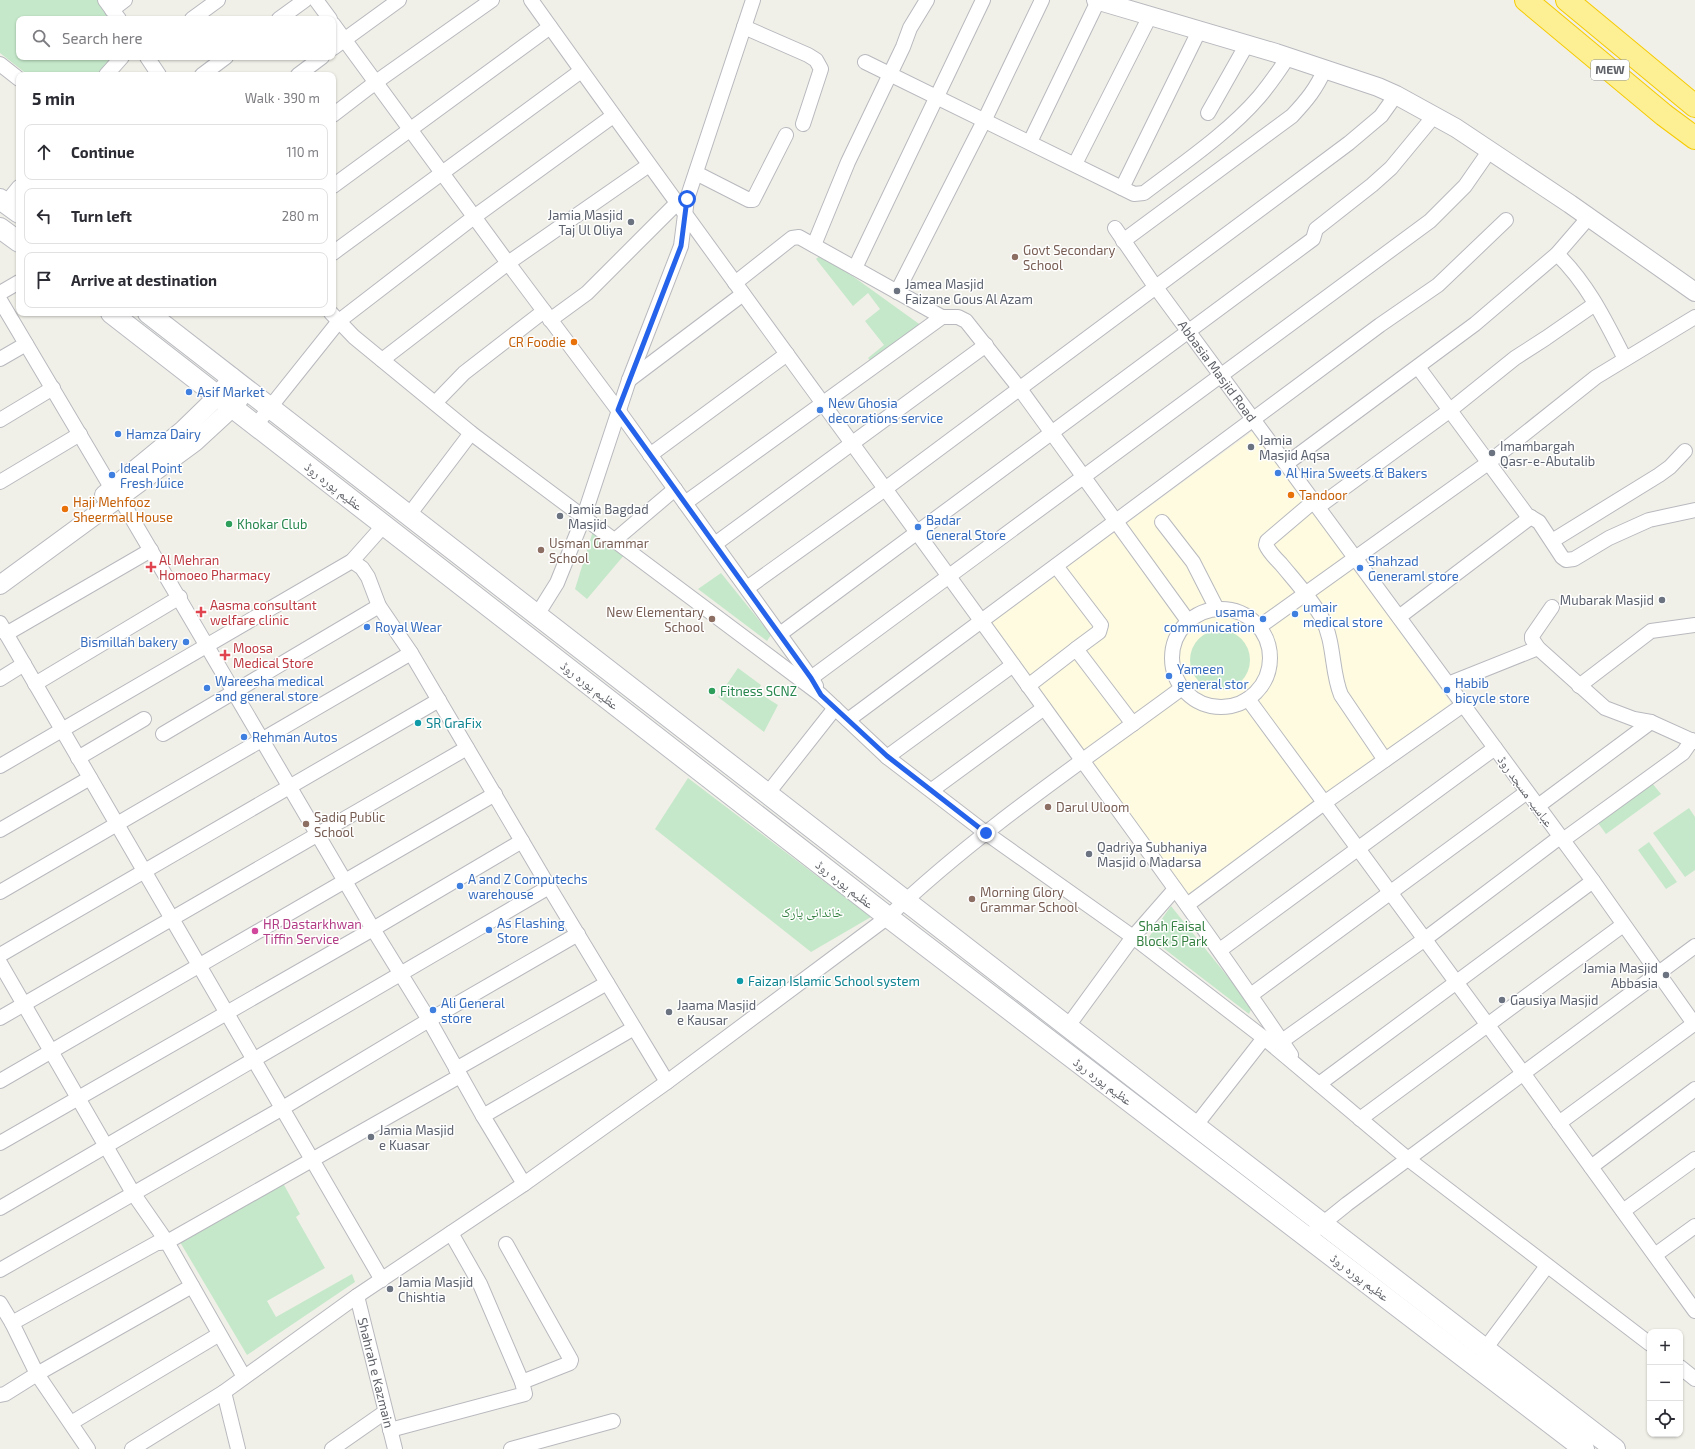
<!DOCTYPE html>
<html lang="en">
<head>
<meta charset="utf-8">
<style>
  :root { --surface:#fff; --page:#f2f2f3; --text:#2b2b33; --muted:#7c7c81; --line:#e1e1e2 }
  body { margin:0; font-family:"Exo 2","Noto Naskh Arabic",sans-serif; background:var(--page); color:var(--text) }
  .controls { position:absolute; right:12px; bottom:12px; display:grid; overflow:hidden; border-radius:8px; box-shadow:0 1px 3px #0004 }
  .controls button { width:36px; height:36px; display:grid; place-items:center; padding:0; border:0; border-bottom:1px solid var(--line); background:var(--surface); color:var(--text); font:20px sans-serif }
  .stop { position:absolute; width:12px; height:12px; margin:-9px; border:3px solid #2563eb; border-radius:50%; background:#fff }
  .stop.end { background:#2563eb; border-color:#fff; box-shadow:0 1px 4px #0008 }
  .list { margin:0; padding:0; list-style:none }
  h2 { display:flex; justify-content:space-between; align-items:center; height:52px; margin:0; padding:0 16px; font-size:17px }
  h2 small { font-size:13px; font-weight:400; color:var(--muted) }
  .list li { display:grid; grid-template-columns:26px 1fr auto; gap:12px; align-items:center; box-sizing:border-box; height:56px; margin:0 8px 8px; padding:0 8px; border:1px solid var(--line); border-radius:8px }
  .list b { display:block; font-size:15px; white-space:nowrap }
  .list em { font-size:13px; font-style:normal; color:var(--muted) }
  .icon { flex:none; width:22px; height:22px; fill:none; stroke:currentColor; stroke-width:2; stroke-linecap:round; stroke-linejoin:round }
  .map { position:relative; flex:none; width:1695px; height:1449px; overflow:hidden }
  .search { position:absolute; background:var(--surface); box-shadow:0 1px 3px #0004; left:16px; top:16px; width:320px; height:44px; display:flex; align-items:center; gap:10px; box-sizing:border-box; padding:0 14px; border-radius:8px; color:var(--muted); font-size:15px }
  .panel { position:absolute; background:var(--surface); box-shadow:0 1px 3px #0004; left:16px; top:72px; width:320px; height:244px; border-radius:8px }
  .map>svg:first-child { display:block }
  .commercial { fill:#fefbe0 }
  .green { fill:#c5e8ca }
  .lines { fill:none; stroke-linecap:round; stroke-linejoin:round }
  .minor-casing { stroke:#b8b9be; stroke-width:16 }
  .tertiary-casing { stroke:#b8b9be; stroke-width:20 }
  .secondary-casing { stroke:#b9bbc1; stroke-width:22 }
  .motorway-casing { stroke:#f6cb03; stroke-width:24 }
  .minor { stroke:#fff; stroke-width:14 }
  .tertiary { stroke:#fff; stroke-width:18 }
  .secondary { stroke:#fff; stroke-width:20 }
  .motorway { stroke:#fcef94; stroke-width:22 }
  .route { stroke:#2563eb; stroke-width:5 }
  .worship-dot { fill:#6b7280; stroke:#fff; stroke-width:1.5 }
  .education-dot { fill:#8d6e63; stroke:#fff; stroke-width:1.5 }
  .food-dot { fill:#e8710a; stroke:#fff; stroke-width:1.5 }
  .shop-dot { fill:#3f7fe0; stroke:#fff; stroke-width:1.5 }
  .leisure-dot { fill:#2e9e5b; stroke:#fff; stroke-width:1.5 }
  .health-dot { fill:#e0444e; stroke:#fff; stroke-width:1.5 }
  .culture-dot { fill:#0f9aa8; stroke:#fff; stroke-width:1.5 }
  .hotel-dot { fill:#d1479c; stroke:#fff; stroke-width:1.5 }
  .labels { text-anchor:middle; stroke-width:3; stroke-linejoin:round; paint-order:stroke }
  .shield { fill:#fff; stroke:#8f9195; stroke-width:1 }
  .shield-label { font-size:12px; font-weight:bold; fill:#5f6268 }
  .worship-label { font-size:13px; fill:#5b616d; stroke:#fff; text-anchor:start }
  .education-label { font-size:13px; fill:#785e54; stroke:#fff; text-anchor:start }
  .food-label { font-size:13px; fill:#c56008; stroke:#fff; text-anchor:start }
  .street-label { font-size:13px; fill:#5f6268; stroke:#fff }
  .shop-label { font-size:13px; fill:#366cbe; stroke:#fff; text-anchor:start }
  .leisure-label { font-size:13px; fill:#27864d; stroke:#fff; text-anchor:start }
  .health-label { font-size:13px; fill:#be3a42; stroke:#fff; text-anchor:start }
  .culture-label { font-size:13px; fill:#0d838f; stroke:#fff; text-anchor:start }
  .park-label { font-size:13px; fill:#358142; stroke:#fff }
  .hotel-label { font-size:13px; fill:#b23c85; stroke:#fff; text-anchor:start }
</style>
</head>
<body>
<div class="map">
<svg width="1695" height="1449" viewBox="0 0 1695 1449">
  <rect width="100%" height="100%" fill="#f1f0e8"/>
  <polygon class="commercial" points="1254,430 1451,703 1189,898 992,622"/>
  <g class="green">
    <polygon points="0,0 99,0 113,19 19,19 19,57 119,57 101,75 28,75 0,53"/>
    <polygon points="821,255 858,280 922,326 873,364 868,358 884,345 865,321 880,309 868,293 853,306 816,259"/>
    <polygon points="593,531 625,554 587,599 575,589"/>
    <polygon points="721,573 771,635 767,641 698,589"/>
    <circle cx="1220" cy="660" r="30"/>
    <polygon points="738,668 761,685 757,692 778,705 764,732 718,697"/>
    <polygon points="688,778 871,917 811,952 655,829"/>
    <polygon points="1652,783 1661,794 1606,834 1598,823"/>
    <polygon points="1689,808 1695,817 1695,870 1685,877 1653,833"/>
    <polygon points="1649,842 1677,882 1666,889 1638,850"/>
    <polygon points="1171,906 1252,1007 1249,1014 1149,937"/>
    <polygon points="283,1183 300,1214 296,1217 325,1268 267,1301 276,1317 352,1274 355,1282 247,1355 180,1242"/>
  </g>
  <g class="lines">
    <g class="minor-casing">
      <g id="minor">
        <polyline points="105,0 119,19"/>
        <polyline points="316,0 330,19"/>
        <path d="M 531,0 C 700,237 874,472 1045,709 C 1128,824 1212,937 1291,1055"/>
        <polyline points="112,10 125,0"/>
        <polyline points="192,19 218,0"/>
        <polyline points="279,19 305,0"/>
        <polyline points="333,24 508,263 618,410 811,678 816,686"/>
        <polyline points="744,27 808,55 816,60 821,69 803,124"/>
        <polyline points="333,48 399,0"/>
        <polyline points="147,57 159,75"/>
        <path d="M 865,62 L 1134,194 L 1144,193 C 1182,164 1228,133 1259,97 C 1270,84 1279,71 1288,57"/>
        <polyline points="0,64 19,79"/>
        <polyline points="106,75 122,57"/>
        <polyline points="202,75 226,57"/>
        <polyline points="298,75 322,57"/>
        <polyline points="1208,113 1247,44"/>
        <polyline points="333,115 376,82 492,0"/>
        <polyline points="1030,142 1098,1"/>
        <polyline points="1075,164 1150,16"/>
        <polyline points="696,173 749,200 753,200 786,135"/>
        <polyline points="333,186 550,27"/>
        <polyline points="1122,188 1199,31"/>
        <polyline points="6,203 19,187"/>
        <path id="s1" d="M 1115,228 L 1152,282 L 1593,881 L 1695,1025"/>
        <path d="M 1123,241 L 1292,116 C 1307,100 1316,89 1325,69"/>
        <polyline points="814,245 848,162 903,47 910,28 927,0"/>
        <polyline points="333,253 581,71"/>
        <path d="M 1557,254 C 1588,284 1606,322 1625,359"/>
        <polyline points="855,268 983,0"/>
        <polyline points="735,283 792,238 799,237 942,317"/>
        <polyline points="897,292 985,119 1042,0"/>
        <polyline points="0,293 19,282"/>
        <polyline points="0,300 112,489"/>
        <polyline points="331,313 354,337 471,433 821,695 887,757 986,833 1133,937 1264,1038 1408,1159 1650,1344"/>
        <polyline points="550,320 587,293 677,203"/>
        <polyline points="0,359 26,344"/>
        <polyline points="382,360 508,263 649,165"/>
        <polyline points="1418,367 1527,515 1539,522 1562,557 1566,560 1574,559 1609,538 1649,520 1695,510"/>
        <polyline points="629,380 743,294"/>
        <polyline points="435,403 464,373 544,311"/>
        <polyline points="0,420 53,388"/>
        <polyline points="256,425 339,321 474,217 613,116"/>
        <polyline points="650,455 787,354"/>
        <polyline points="1286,464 1475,324 1557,254 1589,217"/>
        <polyline points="0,482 80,434"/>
        <polyline points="120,498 373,929 429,1020 483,1116 524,1184"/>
        <path d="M 1314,501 L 1267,541 L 1266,545 C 1269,552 1276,559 1281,564 C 1295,581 1311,598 1322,618 C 1335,643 1331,671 1341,695 L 1385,760"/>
        <polyline points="685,503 942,317 958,317 966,321 1020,389 1188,621"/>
        <polyline points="1318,507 1449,411 1515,358 1546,338 1595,304"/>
        <polyline points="409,515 471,433"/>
        <polyline points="1162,522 1193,562 1217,609"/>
        <polyline points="615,540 675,489"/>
        <polyline points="1552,541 1659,475 1670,467 1685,451"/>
        <polyline points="715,544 986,345"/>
        <polyline points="352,561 362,568 368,577 379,606 411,653 549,887 667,1082"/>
        <polyline points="1056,566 1101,625 1099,632 1076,649"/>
        <polyline points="747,588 885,489 1349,143 1381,116 1396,95"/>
        <polyline points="1552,607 1532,636 1532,639 1538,648 1605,708 1634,719 1651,722 1695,742"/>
        <circle cx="1221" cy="658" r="49"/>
        <polyline points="537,615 557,583 584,516 629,380 681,246 687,199 753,0"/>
        <polyline points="1399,617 1531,517"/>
        <polyline points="0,623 382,1280"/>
        <polyline points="1259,627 1488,463 1596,377 1695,317"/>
        <polyline points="6,634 151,550"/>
        <polyline points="780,634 1313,239 1316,229 1372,185 1391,168 1434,116"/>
        <polyline points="811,678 1430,221 1465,186 1490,150"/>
        <polyline points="0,679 24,664"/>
        <polyline points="35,684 180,597"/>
        <polyline points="1448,684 1538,648"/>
        <polyline points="1028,686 1076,649 1133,724"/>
        <polyline points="1579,686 1651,631 1695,625"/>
        <polyline points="1248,699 1523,1073 1695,1311"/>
        <polyline points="848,720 1380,325 1438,285 1506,220"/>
        <polyline points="163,734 379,606"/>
        <polyline points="887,757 1013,665"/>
        <polyline points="78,758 144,719"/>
        <polyline points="0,766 352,561 384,525"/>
        <polyline points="932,790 1044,708"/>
        <polyline points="768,793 835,708"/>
        <polyline points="1538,806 1651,722"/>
        <polyline points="0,830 90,778"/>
        <polyline points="1563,840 1683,753 1692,740"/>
        <polyline points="0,892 411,653"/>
        <polyline points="1187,905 1324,803 1463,705"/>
        <polyline points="1220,950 1495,748"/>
        <polyline points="0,955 439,700"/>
        <polyline points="0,963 133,1193 167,1242 244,1377"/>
        <polyline points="1251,995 1527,792"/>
        <polyline points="0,1018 467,748"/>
        <polyline points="1068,1026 1133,937 1175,889"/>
        <polyline points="1282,1041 1425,939 1560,837"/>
        <polyline points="456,1069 607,983"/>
        <polyline points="0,1081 495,794"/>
        <polyline points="1319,1084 1593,881"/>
        <polyline points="483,1116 634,1028"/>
        <polyline points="1360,1119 1623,925"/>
        <polyline points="1559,1123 1695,1023"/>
        <polyline points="1196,1125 1264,1038"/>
        <polyline points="0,1143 373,929 522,841"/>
        <polyline points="1591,1167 1695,1089"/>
        <polyline points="0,1208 549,887"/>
        <polyline points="1623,1211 1695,1159"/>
        <polyline points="1316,1229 1347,1204 1695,946"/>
        <polyline points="159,1243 167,1242 460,1076"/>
        <polyline points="506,1244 571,1360 570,1363 522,1382"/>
        <polyline points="1655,1255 1695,1226"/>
        <polyline points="0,1270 281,1109 429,1020 578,934"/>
        <path id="s2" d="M 357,1296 L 395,1449"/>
        <polyline points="0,1303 12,1323 37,1374 88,1449"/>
        <polyline points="12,1323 164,1239"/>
        <polyline points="1485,1349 1547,1266"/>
        <polyline points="1680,1367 1695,1379"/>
        <polyline points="224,1392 238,1449"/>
        <polyline points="0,1395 5,1394 37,1374 192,1286"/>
        <polyline points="71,1423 218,1335"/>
        <polyline points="390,1430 525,1394 522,1382 480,1284 451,1233"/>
        <path d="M 132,1449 L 224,1392 L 357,1296 L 524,1184 L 667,1082 L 888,917 C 978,831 1082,762 1182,688"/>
        <polyline points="332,1449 385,1412"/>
        <polyline points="511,1449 613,1421"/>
      </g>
    </g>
    <g class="tertiary-casing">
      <g id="tertiary">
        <polyline points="1096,0 1276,53 1378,87 1396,95 1456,128 1570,204 1695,292"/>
        <polyline points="104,495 183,430 218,396 232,377"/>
        <polyline points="0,585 195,442 233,407 247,389"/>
      </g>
    </g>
    <g class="secondary-casing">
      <g id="secondary">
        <polyline points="0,199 19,213"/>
        <polyline points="0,228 19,242"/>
        <polyline points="111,313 888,917 1584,1449"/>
        <path d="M 148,313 C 638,691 1124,1073 1615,1449"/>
      </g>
    </g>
    <g class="motorway-casing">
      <g id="motorway">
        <polyline points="1526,0 1664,115 1695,138"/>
        <polyline points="1567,0 1695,106"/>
      </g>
    </g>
    <use href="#minor" class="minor"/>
    <use href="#tertiary" class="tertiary"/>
    <use href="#secondary" class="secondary"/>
    <use href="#motorway" class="motorway"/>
  </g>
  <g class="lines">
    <polyline class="route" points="687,199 681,246 618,410 811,678 821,695 887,756 986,833"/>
  </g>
  <g class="worship-dot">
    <circle cx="631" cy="222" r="4"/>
    <circle cx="897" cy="291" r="4"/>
    <circle cx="1251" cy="447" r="4"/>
    <circle cx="1492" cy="453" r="4"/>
    <circle cx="560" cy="516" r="4"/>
    <circle cx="1662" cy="600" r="4"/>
    <circle cx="1089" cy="854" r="4"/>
    <circle cx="1666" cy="975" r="4"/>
    <circle cx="1502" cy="1000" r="4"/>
    <circle cx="669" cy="1012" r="4"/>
    <circle cx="371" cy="1137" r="4"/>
    <circle cx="390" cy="1289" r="4"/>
  </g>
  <g class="education-dot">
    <circle cx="1015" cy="257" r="4"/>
    <circle cx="541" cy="550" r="4"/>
    <circle cx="712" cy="619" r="4"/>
    <circle cx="1048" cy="807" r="4"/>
    <circle cx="306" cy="824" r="4"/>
    <circle cx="972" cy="899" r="4"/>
  </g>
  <g class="food-dot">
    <circle cx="574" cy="342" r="4"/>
    <circle cx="1291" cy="495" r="4"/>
    <circle cx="65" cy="509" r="4"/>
  </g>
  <g class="shop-dot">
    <circle cx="189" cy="392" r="4"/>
    <circle cx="820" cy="410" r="4"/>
    <circle cx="118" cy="434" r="4"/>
    <circle cx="1278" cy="473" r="4"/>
    <circle cx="112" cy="475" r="4"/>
    <circle cx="918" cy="527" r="4"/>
    <circle cx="1360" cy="568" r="4"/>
    <circle cx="1295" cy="614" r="4"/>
    <circle cx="1263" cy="619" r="4"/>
    <circle cx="367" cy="627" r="4"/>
    <circle cx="186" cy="642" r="4"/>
    <circle cx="1169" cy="676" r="4"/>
    <circle cx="207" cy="688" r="4"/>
    <circle cx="1447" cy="690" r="4"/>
    <circle cx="244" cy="737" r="4"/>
    <circle cx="460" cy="886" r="4"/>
    <circle cx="489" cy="930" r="4"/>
    <circle cx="433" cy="1010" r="4"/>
  </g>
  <g class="leisure-dot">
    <circle cx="229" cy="524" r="4"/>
    <circle cx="712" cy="691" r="4"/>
  </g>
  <g class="health-dot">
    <path d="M149 561h4v4h4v4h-4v4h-4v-4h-4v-4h4z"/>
    <path d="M199 606h4v4h4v4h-4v4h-4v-4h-4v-4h4z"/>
    <path d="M223 649h4v4h4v4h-4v4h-4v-4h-4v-4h4z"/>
  </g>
  <g class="culture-dot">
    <circle cx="418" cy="723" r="4"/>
    <circle cx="740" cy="981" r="4"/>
  </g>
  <circle class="hotel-dot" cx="255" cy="931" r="4"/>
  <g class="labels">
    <rect class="shield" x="1591" y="60" width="38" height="20" rx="3"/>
    <g class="shield-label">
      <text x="1610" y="74">MEW</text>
    </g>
    <g class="worship-label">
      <text x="623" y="220" text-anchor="end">Jamia Masjid<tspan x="623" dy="15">Taj Ul Oliya</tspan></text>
      <text x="905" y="289">Jamea Masjid<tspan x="905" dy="15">Faizane Gous Al Azam</tspan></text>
      <text x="1259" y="445">Jamia<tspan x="1259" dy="15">Masjid Aqsa</tspan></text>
      <text x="1500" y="451">Imambargah<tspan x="1500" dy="15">Qasr-e-Abutalib</tspan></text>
      <text x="568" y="514">Jamia Bagdad<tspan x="568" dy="15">Masjid</tspan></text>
      <text x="1654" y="605" text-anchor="end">Mubarak Masjid</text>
      <text x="1097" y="852">Qadriya Subhaniya<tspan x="1097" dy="15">Masjid o Madarsa</tspan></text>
      <text x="1658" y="973" text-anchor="end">Jamia Masjid<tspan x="1658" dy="15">Abbasia</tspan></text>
      <text x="1510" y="1005">Gausiya Masjid</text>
      <text x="677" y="1010">Jaama Masjid<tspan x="677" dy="15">e Kausar</tspan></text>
      <text x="379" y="1135">Jamia Masjid<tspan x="379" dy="15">e Kuasar</tspan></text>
      <text x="398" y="1287">Jamia Masjid<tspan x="398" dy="15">Chishtia</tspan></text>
    </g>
    <g class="education-label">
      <text x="1023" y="255">Govt Secondary<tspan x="1023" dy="15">School</tspan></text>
      <text x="549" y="548">Usman Grammar<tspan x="549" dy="15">School</tspan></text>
      <text x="704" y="617" text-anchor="end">New Elementary<tspan x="704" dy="15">School</tspan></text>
      <text x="1056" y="812">Darul Uloom</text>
      <text x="314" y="822">Sadiq Public<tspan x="314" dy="15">School</tspan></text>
      <text x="980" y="897">Morning Glory<tspan x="980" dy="15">Grammar School</tspan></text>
    </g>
    <g class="food-label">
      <text x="566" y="347" text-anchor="end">CR Foodie</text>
      <text x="1299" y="500">Tandoor</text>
      <text x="73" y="507">Haji Mehfooz<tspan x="73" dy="15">Sheermall House</tspan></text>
    </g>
    <g class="street-label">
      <text dy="5" stroke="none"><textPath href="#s1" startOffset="176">Abbasia Masjid Road</textPath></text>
      <text transform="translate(334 486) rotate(38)" y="5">عظیم پورہ روڈ</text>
      <text transform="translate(590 685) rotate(38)" y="5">عظیم پورہ روڈ</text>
      <text transform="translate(1526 791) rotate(54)" y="5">عباسیہ مسجد روڈ</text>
      <text transform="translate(845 884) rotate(38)" y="5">عظیم پورہ روڈ</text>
      <text transform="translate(1103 1081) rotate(37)" y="5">عظیم پورہ روڈ</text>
      <text transform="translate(1360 1277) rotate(37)" y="5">عظیم پورہ روڈ</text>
      <text dy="5" stroke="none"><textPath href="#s2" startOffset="79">Shahrah e Kazmain</textPath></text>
    </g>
    <g class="shop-label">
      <text x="197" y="397">Asif Market</text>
      <text x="828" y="408">New Ghosia<tspan x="828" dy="15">decorations service</tspan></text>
      <text x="126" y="439">Hamza Dairy</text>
      <text x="120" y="473">Ideal Point<tspan x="120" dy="15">Fresh Juice</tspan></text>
      <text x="1286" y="478">Al Hira Sweets &amp; Bakers</text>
      <text x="926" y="525">Badar<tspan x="926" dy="15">General Store</tspan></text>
      <text x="1368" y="566">Shahzad<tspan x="1368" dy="15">Generaml store</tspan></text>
      <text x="1303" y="612">umair<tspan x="1303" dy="15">medical store</tspan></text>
      <text x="1255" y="617" text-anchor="end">usama<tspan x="1255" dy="15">communication</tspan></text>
      <text x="375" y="632">Royal Wear</text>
      <text x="178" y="647" text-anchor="end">Bismillah bakery</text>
      <text x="1177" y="674">Yameen<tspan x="1177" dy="15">general stor</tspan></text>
      <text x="215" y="686">Wareesha medical<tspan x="215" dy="15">and general store</tspan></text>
      <text x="1455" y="688">Habib<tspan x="1455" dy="15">bicycle store</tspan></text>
      <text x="252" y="742">Rehman Autos</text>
      <text x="468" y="884">A and Z Computechs<tspan x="468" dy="15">warehouse</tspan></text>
      <text x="497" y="928">As Flashing<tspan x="497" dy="15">Store</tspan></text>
      <text x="441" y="1008">Ali General<tspan x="441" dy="15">store</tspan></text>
    </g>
    <g class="leisure-label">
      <text x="237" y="529">Khokar Club</text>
      <text x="720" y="696">Fitness SCNZ</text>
    </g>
    <g class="health-label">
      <text x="159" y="565">Al Mehran<tspan x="159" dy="15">Homoeo Pharmacy</tspan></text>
      <text x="210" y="610">Aasma consultant<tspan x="210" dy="15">welfare clinic</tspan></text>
      <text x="233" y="653">Moosa<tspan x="233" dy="15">Medical Store</tspan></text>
    </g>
    <g class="culture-label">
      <text x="426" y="728">SR GraFix</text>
      <text x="748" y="986">Faizan Islamic School system</text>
    </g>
    <g class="park-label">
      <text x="812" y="917">خاندانی پارک</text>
      <text x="1172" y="931">Shah Faisal<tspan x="1172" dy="15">Block 5 Park</tspan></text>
    </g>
    <g class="hotel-label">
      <text x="263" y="929">HR Dastarkhwan<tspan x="263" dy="15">Tiffin Service</tspan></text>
    </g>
  </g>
</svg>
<div class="controls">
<button>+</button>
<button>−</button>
<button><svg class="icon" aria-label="locate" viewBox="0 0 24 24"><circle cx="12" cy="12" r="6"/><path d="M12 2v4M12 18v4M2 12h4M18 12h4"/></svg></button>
</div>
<div class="stop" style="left:687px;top:199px"></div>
<div class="stop end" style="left:986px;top:833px"></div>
<div class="search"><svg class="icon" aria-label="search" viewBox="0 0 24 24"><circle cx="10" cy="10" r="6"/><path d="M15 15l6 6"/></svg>Search here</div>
<section class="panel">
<h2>5 min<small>Walk · 390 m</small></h2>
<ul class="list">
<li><svg class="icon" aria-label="ahead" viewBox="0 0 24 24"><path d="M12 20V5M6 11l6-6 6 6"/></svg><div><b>Continue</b></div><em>110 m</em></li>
<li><svg class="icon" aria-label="left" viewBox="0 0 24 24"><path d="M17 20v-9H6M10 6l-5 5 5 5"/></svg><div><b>Turn left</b></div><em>280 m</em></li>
<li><svg class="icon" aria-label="arrive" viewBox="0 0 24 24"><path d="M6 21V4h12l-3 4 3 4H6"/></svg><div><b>Arrive at destination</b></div></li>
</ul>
</section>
</div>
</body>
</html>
